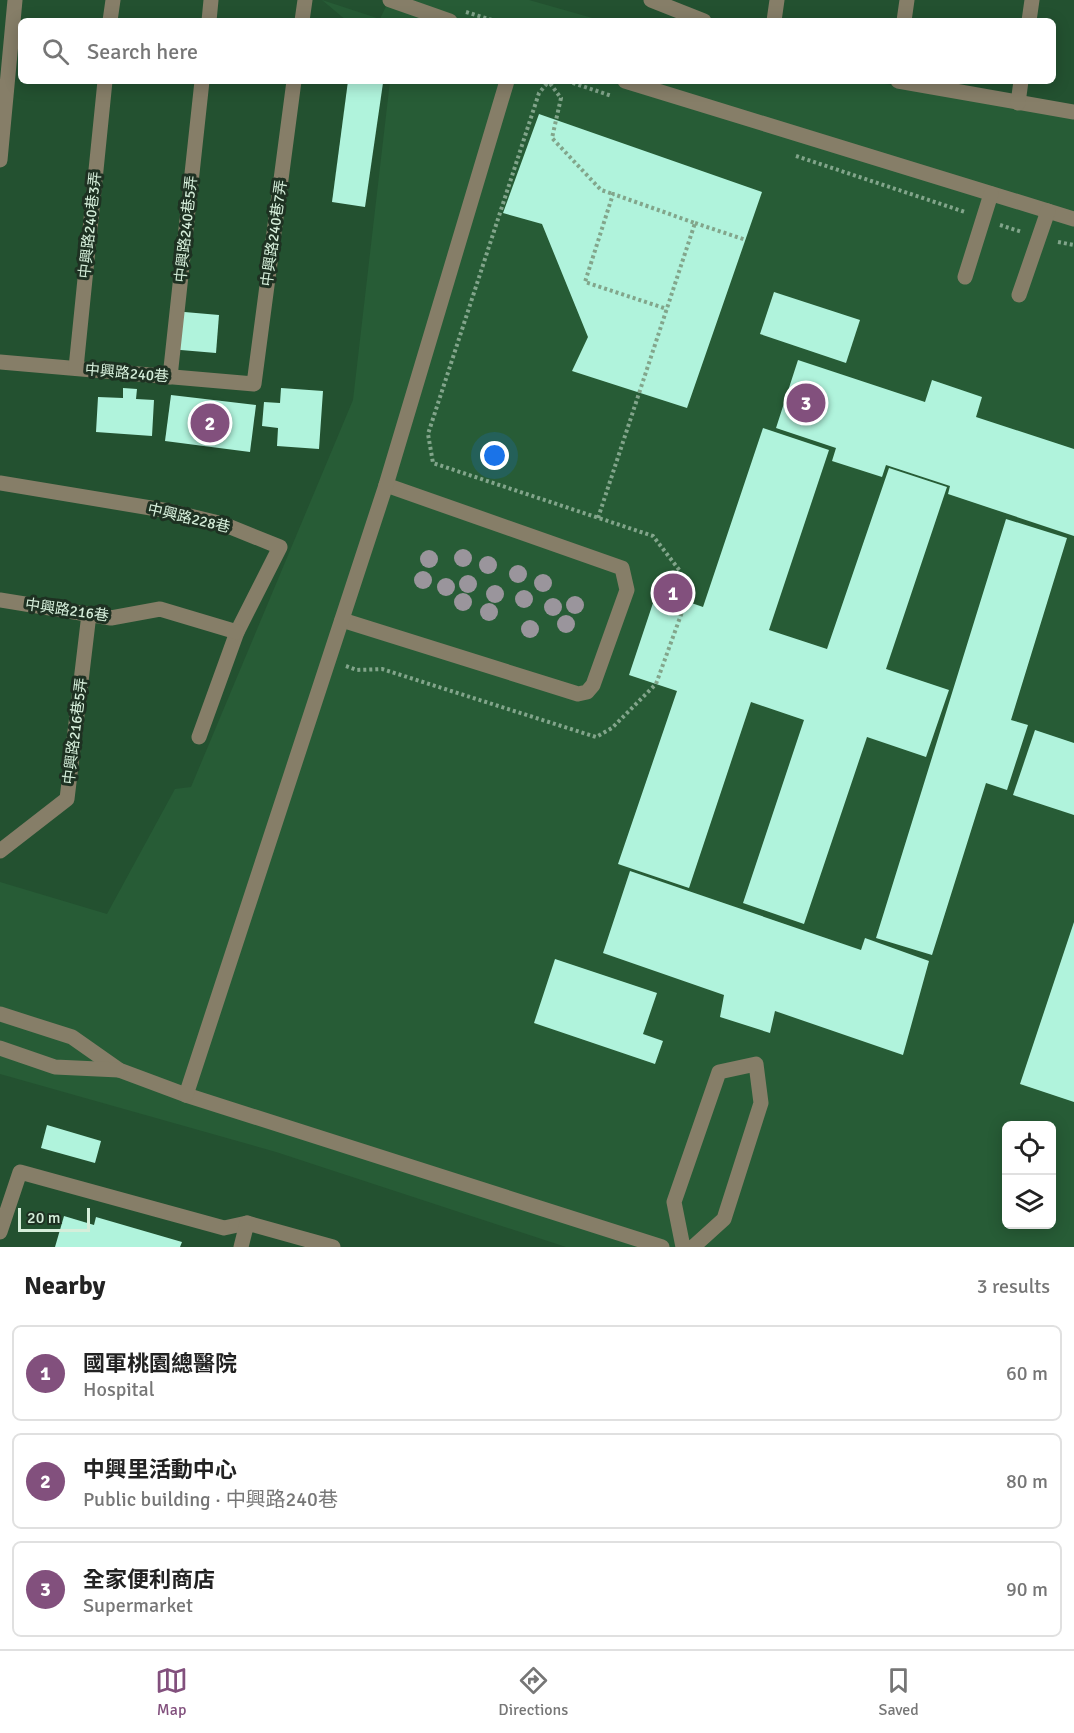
<!DOCTYPE html>
<html lang="en">
<head>
<meta charset="utf-8">
<style>
  :root { --surface:#fff; --page:#f2f2f2; --text:#222; --muted:#767676; --line:#e0e0e0; --accent:#82507d }
  body { margin:0; font-family:Signika,"Noto Sans TC",sans-serif; background:var(--page); color:var(--text) }
  .controls { position:absolute; right:18px; bottom:18px; display:grid; overflow:hidden; border-radius:9px; box-shadow:0 3px 15px #0003 }
  .controls button { width:54px; height:54px; display:grid; place-items:center; padding:0; border:0; border-bottom:2px solid var(--line); background:var(--surface); color:var(--text); font:30px sans-serif }
  .scale { position:absolute; left:18px; bottom:15px; width:72px; box-sizing:border-box; padding-left:6px; border:3px solid #d5eeda; border-top:0; font-size:16px; line-height:21px; white-space:nowrap; color:#d5eeda; -webkit-text-stroke:4px #1e3122; paint-order:stroke }
  .you { position:absolute; left:495px; top:456px; width:21px; height:21px; margin:-15px; border:4px solid #fff; border-radius:50%; background:#1a73e8; box-shadow:0 0 0 9px #1a73e833 }
  .badge { display:grid; place-items:center; width:39px; height:39px; border-radius:50%; background:var(--accent); color:#fff; font-size:20px; font-weight:700 }
  .pin { position:absolute; translate:-50% -50%; border:3px solid #fff; box-shadow:0 2px 6px #0006 }
  .list { margin:0; padding:0; list-style:none }
  h2 { display:flex; justify-content:space-between; align-items:center; height:78px; margin:0; padding:0 24px; font-size:26px }
  h2 small { font-size:20px; font-weight:400; color:var(--muted) }
  .list li { display:grid; grid-template-columns:39px 1fr auto; gap:18px; align-items:center; box-sizing:border-box; height:96px; margin:0 12px 12px; padding:0 12px; border:2px solid var(--line); border-radius:9px }
  .list b { display:block; font-size:22px; white-space:nowrap }
  .list p { margin:0; font-size:20px; white-space:nowrap; color:var(--muted) }
  .list em { font-size:20px; font-style:normal; color:var(--muted) }
  .icon { flex:none; width:33px; height:33px; fill:none; stroke:currentColor; stroke-width:2; stroke-linecap:round; stroke-linejoin:round }
  .map { position:relative; flex:none; width:1074px; height:1247px; overflow:hidden }
  .search { position:absolute; background:var(--surface); box-shadow:0 3px 15px #0003; left:18px; right:18px; top:18px; height:66px; display:flex; align-items:center; gap:15px; box-sizing:border-box; padding:0 21px; border-radius:9px; color:var(--muted); font-size:22px }
  .sheet { height:402px; background:var(--surface) }
  nav { display:flex; justify-content:space-around; align-items:center; box-sizing:border-box; height:84px; border-top:2px solid var(--line); background:var(--surface); font-size:16px; color:var(--muted) }
  nav a { display:grid; justify-items:center; gap:3px }
  nav .on { color:var(--accent) }
  .map>svg:first-child { display:block }
  .built { fill:#275c36; fill-rule:evenodd }
  .building { fill:#b0f3dc }
  .lines { fill:none; stroke-linecap:round; stroke-linejoin:round }
  .path { stroke:#82a58b; stroke-width:4; stroke-dasharray:3 3; stroke-linecap:butt }
  .minor { stroke:#867e68; stroke-width:15 }
  .tree { fill:#9a959c }
  .labels { text-anchor:middle; stroke-width:6; stroke-linejoin:round; paint-order:stroke }
  .street-label { font-size:15px; fill:#d5eeda; stroke:#1e3122 }
</style>
</head>
<body>
<div class="map">
<svg width="1074" height="1247" viewBox="0 0 1074 1247">
  <rect width="100%" height="100%" fill="#235130"/>
  <g class="built">
    <polygon points="322,0 380,19 389,0 529,0 603,21 347,21"/>
    <path d="M 390,81 L 869,81 L 1074,118 L 1074,1247 L 566,1247 L 276,1152 L 0,1074 L 0,882 L 107,914 L 175,789 L 191,787 L 353,400 ZM 1006,1126 L 1052,1126 L 1052,1224 L 1006,1224 Z"/>
  </g>
  <g class="building">
    <polygon points="348,81 383,83 365,207 332,202"/>
    <polygon points="539,114 762,192 687,408 572,371 588,337 542,224 503,213"/>
    <polygon points="774,292 860,320 846,363 760,334"/>
    <polygon points="173,311 219,315 216,353 169,349"/>
    <polygon points="798,360 925,402 932,380 982,397 976,417 1074,449 1074,536 948,494 950,486 886,465 882,477 832,461 836,448 776,428"/>
    <polygon points="123,388 137,389 136,399 154,400 152,436 96,432 98,397 123,398"/>
    <polygon points="281,388 323,391 319,449 277,446 278,428 262,426 264,402 280,403"/>
    <polygon points="171,395 256,405 250,452 165,441"/>
    <polygon points="763,428 829,450 769,630 827,649 889,468 947,487 886,669 949,690 926,757 867,737 804,924 743,903 804,720 751,702 689,888 618,864 677,691 629,675 657,591 703,607"/>
    <polygon points="1006,519 1067,538 1011,720 1028,725 1007,790 986,783 932,955 876,938"/>
    <polygon points="1035,730 1074,743 1074,815 1013,795"/>
    <polygon points="630,871 861,950 865,938 929,961 903,1055 775,1011 770,1033 720,1017 724,995 603,953"/>
    <polygon points="1074,922 1074,1102 1020,1084"/>
    <polygon points="555,959 657,993 643,1034 663,1041 655,1064 534,1023"/>
    <polygon points="47,1125 101,1141 95,1163 41,1148"/>
    <polygon points="64,1216 94,1225 96,1217 182,1242 180,1247 55,1247"/>
  </g>
  <g class="lines">
    <g class="path">
      <polyline points="466,12 495,21"/>
      <polyline points="565,81 549,82 561,98 552,138 601,190 613,194"/>
      <polyline points="567,81 612,96"/>
      <polyline points="796,156 965,212"/>
      <polyline points="695,223 746,240"/>
      <polyline points="1000,225 1022,232"/>
      <polyline points="1058,242 1074,245"/>
      <polyline points="598,518 695,223 613,194 585,282 667,309"/>
      <polyline points="346,666 357,670 382,669 596,737 612,728 656,684 686,601 680,571 653,536 433,463 428,434 539,93 549,81"/>
    </g>
    <g class="minor">
      <polyline points="390,0 450,21"/>
      <polyline points="651,0 704,21"/>
      <polyline points="110,21 113,0"/>
      <polyline points="209,21 211,0"/>
      <polyline points="302,21 305,0"/>
      <polyline points="774,21 777,0"/>
      <polyline points="904,21 907,0"/>
      <polyline points="1029,21 1032,0"/>
      <polyline points="625,81 1074,219"/>
      <polyline points="898,81 1074,112"/>
      <polyline points="1018,103 1021,81"/>
      <polyline points="0,160 15,0"/>
      <polyline points="965,277 991,194"/>
      <polyline points="1019,295 1048,211"/>
      <polyline points="0,362 254,384 294,81"/>
      <polyline points="76,368 105,81"/>
      <polyline points="170,377 202,81"/>
      <polyline points="0,483 169,511 223,524 280,547 237,632 199,737"/>
      <polyline points="0,600 111,618 160,609 237,632"/>
      <polyline points="342,620 578,694 587,692 593,685 627,590 622,568 386,485"/>
      <polyline points="0,851 67,799 89,614"/>
      <polyline points="0,1014 72,1037 119,1070 186,1095 662,1247"/>
      <polyline points="0,1048 55,1067 119,1070"/>
      <polyline points="186,1095 386,485 507,81"/>
      <polyline points="0,1232 20,1172 224,1228 247,1223"/>
      <polyline points="241,1247 247,1223 333,1247"/>
      <polyline points="683,1247 674,1202 719,1072 756,1064 761,1103 724,1219 693,1247"/>
    </g>
  </g>
  <g class="tree">
    <circle cx="463" cy="558" r="9"/>
    <circle cx="429" cy="559" r="9"/>
    <circle cx="488" cy="565" r="9"/>
    <circle cx="518" cy="574" r="9"/>
    <circle cx="423" cy="580" r="9"/>
    <circle cx="543" cy="583" r="9"/>
    <circle cx="468" cy="584" r="9"/>
    <circle cx="446" cy="587" r="9"/>
    <circle cx="495" cy="594" r="9"/>
    <circle cx="524" cy="599" r="9"/>
    <circle cx="463" cy="602" r="9"/>
    <circle cx="575" cy="605" r="9"/>
    <circle cx="553" cy="607" r="9"/>
    <circle cx="489" cy="612" r="9"/>
    <circle cx="566" cy="624" r="9"/>
    <circle cx="530" cy="629" r="9"/>
  </g>
  <g class="labels">
    <g class="street-label">
      <text transform="translate(90 225) rotate(-84)" y="5">中興路240巷3弄</text>
      <text transform="translate(186 229) rotate(-84)" y="5">中興路240巷5弄</text>
      <text transform="translate(274 233) rotate(-82)" y="5">中興路240巷7弄</text>
      <text transform="translate(127 373) rotate(5)" y="5">中興路240巷</text>
      <text transform="translate(189 518) rotate(13)" y="5">中興路228巷</text>
      <text transform="translate(67 610) rotate(8)" y="5">中興路216巷</text>
      <text transform="translate(75 731) rotate(-83)" y="5">中興路216巷5弄</text>
    </g>
  </g>
</svg>
<div class="controls">
<button><svg class="icon" aria-label="locate" viewBox="0 0 24 24"><circle cx="12" cy="12" r="6"/><path d="M12 2v4M12 18v4M2 12h4M18 12h4"/></svg></button>
<button><svg class="icon" aria-label="layers" viewBox="0 0 24 24"><path d="M12 4l9 5-9 5-9-5zM3 14l9 5 9-5"/></svg></button>
</div>
<div class="scale">20 m</div>
<div class="you"></div>
<div class="pin badge" style="left:673px;top:593px">1</div>
<div class="pin badge" style="left:210px;top:423px">2</div>
<div class="pin badge" style="left:806px;top:403px">3</div>
<div class="search"><svg class="icon" aria-label="search" viewBox="0 0 24 24"><circle cx="10" cy="10" r="6"/><path d="M15 15l6 6"/></svg>Search here</div>
</div>
<section class="sheet">
<h2>Nearby<small>3 results</small></h2>
<ul class="list">
<li><span class="badge">1</span><div><b>國軍桃園總醫院</b><p>Hospital</p></div><em>60 m</em></li>
<li><span class="badge">2</span><div><b>中興里活動中心</b><p>Public building · 中興路240巷</p></div><em>80 m</em></li>
<li><span class="badge">3</span><div><b>全家便利商店</b><p>Supermarket</p></div><em>90 m</em></li>
</ul>
</section>
<nav>
<a class="on"><svg class="icon" aria-label="map" viewBox="0 0 24 24"><path d="M3 6l6-2 6 2 6-2v14l-6 2-6-2-6 2zM9 4v14M15 6v14"/></svg>Map</a>
<a><svg class="icon" aria-label="directions" viewBox="0 0 24 24"><path d="M12 3l9 9-9 9-9-9zM9 14v-3h6M13 9l2 2-2 2"/></svg>Directions</a>
<a><svg class="icon" aria-label="saved" viewBox="0 0 24 24"><path d="M7 4h10v16l-5-4-5 4z"/></svg>Saved</a>
</nav>
</body>
</html>
